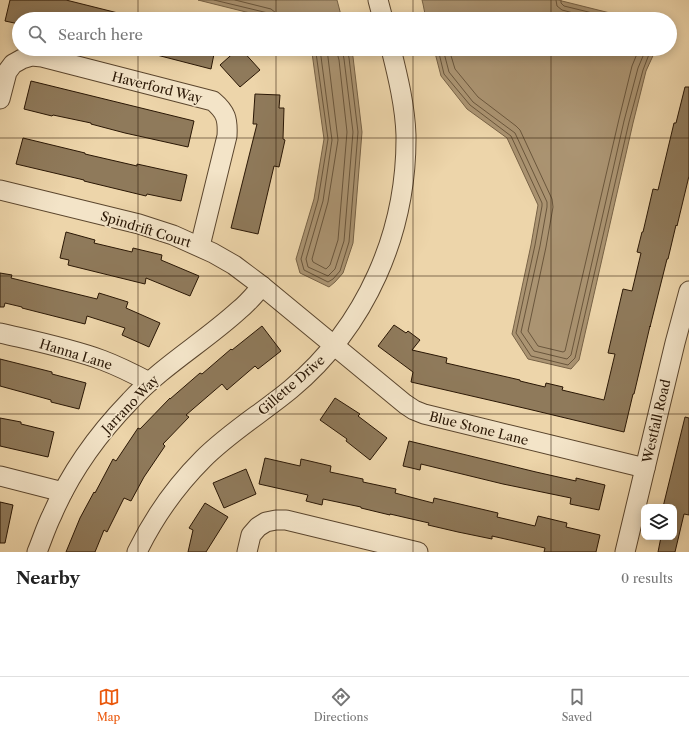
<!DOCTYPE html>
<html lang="en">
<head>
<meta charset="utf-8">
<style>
  :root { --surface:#fff; --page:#f2f2f2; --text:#222; --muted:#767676; --line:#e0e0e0; --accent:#ea580c }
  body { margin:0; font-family:"Libre Caslon Text",serif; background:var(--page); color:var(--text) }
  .controls { position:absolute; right:12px; bottom:12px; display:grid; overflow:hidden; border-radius:8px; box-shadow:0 2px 10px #0003 }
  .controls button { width:36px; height:36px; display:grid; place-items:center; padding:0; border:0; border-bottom:1px solid var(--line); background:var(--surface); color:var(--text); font:20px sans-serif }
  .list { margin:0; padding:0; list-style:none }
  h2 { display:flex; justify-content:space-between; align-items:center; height:52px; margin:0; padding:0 16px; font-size:17px }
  h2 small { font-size:13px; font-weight:400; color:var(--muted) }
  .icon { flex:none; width:22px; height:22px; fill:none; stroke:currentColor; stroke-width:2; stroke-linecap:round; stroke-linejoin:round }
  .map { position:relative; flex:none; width:689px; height:552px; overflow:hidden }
  .search { position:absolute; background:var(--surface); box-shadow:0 2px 10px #0003; left:12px; right:12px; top:12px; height:44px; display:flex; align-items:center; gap:10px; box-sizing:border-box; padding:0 14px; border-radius:22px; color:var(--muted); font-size:15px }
  .sheet { height:124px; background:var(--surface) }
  nav { display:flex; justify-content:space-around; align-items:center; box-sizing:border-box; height:56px; border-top:1px solid var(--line); background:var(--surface); font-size:11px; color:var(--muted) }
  nav a { display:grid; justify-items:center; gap:2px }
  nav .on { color:var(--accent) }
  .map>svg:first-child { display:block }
  .water { fill:#ab9472; stroke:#776246 }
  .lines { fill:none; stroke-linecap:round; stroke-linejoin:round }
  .shore { stroke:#6a563c; stroke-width:1 }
  .building { fill:#8f7a5b; stroke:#2a1705 }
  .minor-casing { stroke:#5b462e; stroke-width:21 }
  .minor { stroke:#f3e4c8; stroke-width:19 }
  .grid { fill:none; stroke:#2a1705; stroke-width:1; stroke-opacity:0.55 }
  .labels { text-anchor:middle; stroke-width:3.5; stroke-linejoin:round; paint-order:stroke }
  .street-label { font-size:13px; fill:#2a1705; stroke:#f3e4c8 }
</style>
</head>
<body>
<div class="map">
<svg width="689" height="552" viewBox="0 0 689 552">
  <rect width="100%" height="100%" fill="#edd5aa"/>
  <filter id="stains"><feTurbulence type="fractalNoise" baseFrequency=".005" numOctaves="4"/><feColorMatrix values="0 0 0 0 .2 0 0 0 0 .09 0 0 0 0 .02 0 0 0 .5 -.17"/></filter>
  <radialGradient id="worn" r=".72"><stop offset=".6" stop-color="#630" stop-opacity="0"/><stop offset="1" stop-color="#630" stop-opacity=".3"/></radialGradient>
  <g class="water">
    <polygon points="198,0 337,0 342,19 274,19"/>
    <polygon points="422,0 558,0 634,19 426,19 423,4"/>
    <polygon points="310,49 351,49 353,57 362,132 353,243 343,273 335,282 329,287 300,273 296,259 314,199 324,139 312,53"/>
    <polygon points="434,49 656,49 646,71 633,123 579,360 571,369 528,359 512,334 531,245 538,205 507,138 467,109 441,76"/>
  </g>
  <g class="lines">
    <g class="shore">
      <polyline points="214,0 268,13 271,16 272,19"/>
      <polyline points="235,0 271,9 276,13 277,19"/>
      <polyline points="556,0 557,6 562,10 596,19"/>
      <polyline points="561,0 561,3 564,6 617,19"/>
      <polyline points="314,49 316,53 328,139 318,200 301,259 304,270 328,282 333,279 340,271 349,242 358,132 349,58 347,49"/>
      <polyline points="320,49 332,140 323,201 306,259 308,267 328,276 335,269 344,241 353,132 344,59 342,49"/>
      <polyline points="327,49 338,140 328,202 312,259 313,262 326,269 330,265 338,240 347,132 339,60 336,49"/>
      <polyline points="438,49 444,74 470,105 511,136 542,203 542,206 535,245 516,333 531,356 568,365 575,358 629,122 643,70 651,49"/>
      <polyline points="443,49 449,72 473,102 515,133 547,202 547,207 540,246 521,332 534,351 567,359 571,355 624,121 638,68 646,49"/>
      <polyline points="449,49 455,69 478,97 516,126 520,130 552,199 553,207 546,247 528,331 538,346 563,352 565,351 619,119 632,66 639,49"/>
    </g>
  </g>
  <g class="building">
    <polygon points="10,0 66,0 126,15 126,19 19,19 19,24 5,21"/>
    <polygon points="150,49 215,49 211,69 149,53"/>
    <polygon points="238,49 241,49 260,70 240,87 220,65"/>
    <polygon points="31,81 194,121 188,147 125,133 91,124 91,123 53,115 52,116 24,109"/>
    <polygon points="685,87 689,87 689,176 677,226 676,225 668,259 667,259 650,327 650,326 634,394 633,394 624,432 528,409 411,382 413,372 378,346 394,325 406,333 408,331 420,340 412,350 447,358 446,363 520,380 520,381 545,387 546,383 563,387 562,390 604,400 615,354 608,353 623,289 632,291 641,253 637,252 642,232 643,232 653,189 658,190 674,123 676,123"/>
    <polygon points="255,94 280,95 279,108 284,108 283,139 285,140 279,167 274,166 258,234 231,228 257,124 253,124"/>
    <polygon points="23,138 85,153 85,154 137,166 137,164 187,175 181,201 147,194 146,196 84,181 84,180 16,164"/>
    <polygon points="66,232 95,240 94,243 132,252 133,248 162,255 161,260 199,276 190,296 146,278 145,284 68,265 69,260 60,258"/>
    <polygon points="0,273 12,275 11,278 97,299 99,293 128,302 126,308 160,323 149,347 122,335 125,328 87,316 85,324 22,308 22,307 5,303 4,307 0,307"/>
    <polygon points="262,326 281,351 258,369 255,366 227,390 222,384 186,415 189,417 163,444 165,446 144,477 131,501 124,498 107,532 104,530 95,552 66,552 80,518 94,492 95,493 113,459 116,461 138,428 140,429 170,398 170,399 200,373 202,374 231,349 232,350"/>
    <polygon points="0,359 52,372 52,374 86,383 79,409 51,402 51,400 0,386"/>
    <polygon points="335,398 360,414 358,416 387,438 370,460 346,441 347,439 320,420"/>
    <polygon points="685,417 689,418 689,515 684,514 675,552 658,552 661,537 674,537 674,507 663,507"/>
    <polygon points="0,418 21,422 21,424 54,432 48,457 0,446"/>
    <polygon points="409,441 536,472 576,481 576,478 605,485 599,510 570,504 571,498 503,484 421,464 420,470 403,466"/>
    <polygon points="265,458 300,466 301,459 331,466 330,472 363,479 363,482 396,489 395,493 433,503 434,498 464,505 498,513 497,517 535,526 538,516 567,523 566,527 600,535 596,552 544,552 545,548 492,536 492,539 458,532 428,525 429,523 390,514 390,515 361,508 361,507 323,499 322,505 306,501 308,495 259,484"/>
    <polygon points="246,469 256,494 224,508 213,483"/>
    <polygon points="0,502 13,505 5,543 0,543"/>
    <polygon points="205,503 228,517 206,552 188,552 193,530 189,528"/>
  </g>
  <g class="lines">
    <g class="minor-casing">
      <g id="minor">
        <polyline points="378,0 383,19"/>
        <path d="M 0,99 L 7,72 L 13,64 L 22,59 L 32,56 L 42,57 L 213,101 C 226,112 228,119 227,136 L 200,246"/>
        <polyline points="0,190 139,224 173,235 213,253 234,265 262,286 405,404 414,410 424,414 645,468"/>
        <path d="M 0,333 C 34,341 69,348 102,360 C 118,366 134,374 149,382"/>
        <polyline points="0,476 63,492"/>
        <path d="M 37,552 C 42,540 46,527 52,515 C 70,473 98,434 130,401 C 162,366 204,342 239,310 C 248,303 255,294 262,286"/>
        <path d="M 137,552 C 154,517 176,486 203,459 C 230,432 262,413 291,389 C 366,326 407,233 406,135 C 405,106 398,77 391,49"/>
        <polyline points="247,552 251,535 258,527 266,522 276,520 286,520 418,552"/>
        <polyline points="625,552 675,343 689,291"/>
      </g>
    </g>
    <use href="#minor" class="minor"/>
  </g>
  <path class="grid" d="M 138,0 L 138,19M 276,0 L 276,19M 413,0 L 413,19M 551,0 L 551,19M 138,49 L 138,552M 276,49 L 276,552M 413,49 L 413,552M 551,49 L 551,552M 0,138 L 689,138M 0,276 L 689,276M 0,414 L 689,414"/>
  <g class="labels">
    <g class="street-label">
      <text transform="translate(157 87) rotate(14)" y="5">Haverford Way</text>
      <text transform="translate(146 229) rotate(17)" y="5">Spindrift Court</text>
      <text transform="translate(76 354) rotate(17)" y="5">Hanna Lane</text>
      <text transform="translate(291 385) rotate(-41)" y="5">Gillette Drive</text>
      <text transform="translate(130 404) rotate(-46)" y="5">Jarrano Way</text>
      <text transform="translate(656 421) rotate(-77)" y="5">Westfall Road</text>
      <text transform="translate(479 428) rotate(14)" y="5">Blue Stone Lane</text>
    </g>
  </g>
  <rect width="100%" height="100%" filter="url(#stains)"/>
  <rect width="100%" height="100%" fill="url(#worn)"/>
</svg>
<div class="controls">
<button><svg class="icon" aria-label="layers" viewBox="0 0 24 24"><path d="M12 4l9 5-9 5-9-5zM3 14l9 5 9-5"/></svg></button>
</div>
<div class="search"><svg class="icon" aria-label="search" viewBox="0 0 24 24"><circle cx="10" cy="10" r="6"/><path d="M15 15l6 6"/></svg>Search here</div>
</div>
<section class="sheet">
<h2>Nearby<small>0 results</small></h2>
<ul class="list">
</ul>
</section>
<nav>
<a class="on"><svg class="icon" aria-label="map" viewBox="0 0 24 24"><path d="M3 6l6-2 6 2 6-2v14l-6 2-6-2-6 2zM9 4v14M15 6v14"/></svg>Map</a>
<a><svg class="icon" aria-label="directions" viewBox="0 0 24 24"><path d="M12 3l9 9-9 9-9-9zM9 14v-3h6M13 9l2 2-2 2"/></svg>Directions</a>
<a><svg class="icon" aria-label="saved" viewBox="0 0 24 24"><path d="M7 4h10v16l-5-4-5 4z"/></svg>Saved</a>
</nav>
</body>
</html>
